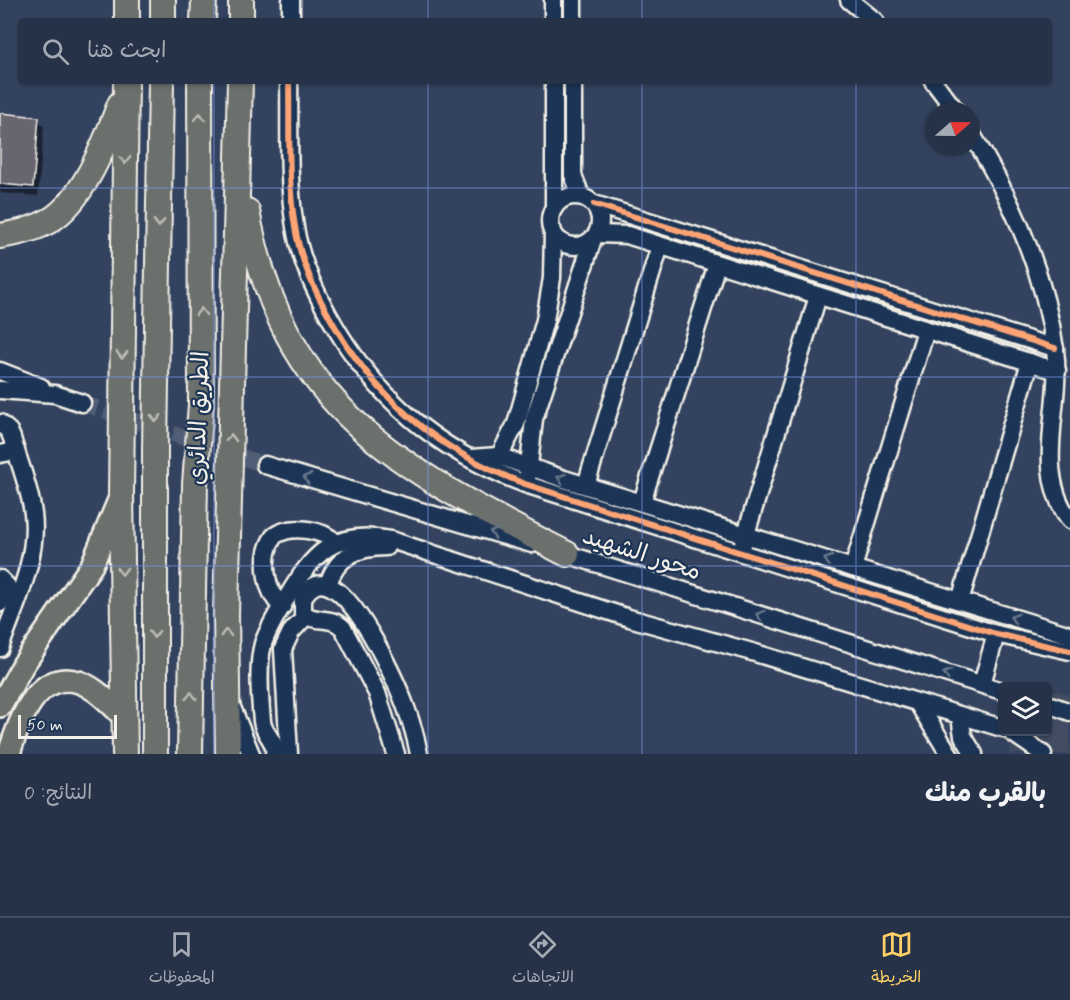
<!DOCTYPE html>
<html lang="ar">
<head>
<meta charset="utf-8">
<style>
  :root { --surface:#263247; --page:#2e3a4e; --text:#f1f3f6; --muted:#a4aab4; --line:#424d60; --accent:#ffd166 }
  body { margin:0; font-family:Mynerve,"Playpen Sans Arabic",sans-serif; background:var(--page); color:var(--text); direction:rtl }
  .controls { position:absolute; right:18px; bottom:18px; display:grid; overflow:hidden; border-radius:6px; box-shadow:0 2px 4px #0004 }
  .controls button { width:54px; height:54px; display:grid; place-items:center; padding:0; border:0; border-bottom:2px solid var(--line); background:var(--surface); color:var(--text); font:30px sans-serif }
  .compass { position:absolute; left:926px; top:102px; width:54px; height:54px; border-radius:50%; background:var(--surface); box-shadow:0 2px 4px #0004; rotate:70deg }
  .scale { position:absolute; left:18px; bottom:15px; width:99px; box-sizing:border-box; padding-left:6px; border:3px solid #f4f1e8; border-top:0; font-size:16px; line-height:21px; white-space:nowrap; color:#f4f1e8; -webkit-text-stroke:4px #1d3557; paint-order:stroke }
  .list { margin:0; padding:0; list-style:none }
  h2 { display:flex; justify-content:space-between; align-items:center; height:78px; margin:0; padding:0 24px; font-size:26px }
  h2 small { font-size:20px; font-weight:400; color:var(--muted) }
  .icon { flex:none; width:33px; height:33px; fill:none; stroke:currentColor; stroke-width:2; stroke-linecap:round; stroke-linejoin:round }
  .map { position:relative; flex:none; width:1070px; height:754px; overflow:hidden; direction:ltr }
  .search { position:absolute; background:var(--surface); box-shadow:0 2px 4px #0004; left:18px; right:18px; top:18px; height:66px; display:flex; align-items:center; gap:15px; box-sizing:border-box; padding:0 21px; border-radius:6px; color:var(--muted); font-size:22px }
  .sheet { height:162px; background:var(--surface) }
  nav { display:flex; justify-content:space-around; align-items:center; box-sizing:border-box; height:84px; border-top:2px solid var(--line); background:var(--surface); font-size:16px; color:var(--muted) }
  nav a { display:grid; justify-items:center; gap:3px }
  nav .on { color:var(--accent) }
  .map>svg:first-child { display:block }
  .built { fill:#434d64 }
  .shadow { fill:#0007 }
  .building { fill:#676571; stroke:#f4f1e8; stroke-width:1.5 }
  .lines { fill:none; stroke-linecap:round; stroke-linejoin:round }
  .minor-tunnel { stroke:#505d74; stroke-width:16; stroke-dasharray:16 8; stroke-linecap:butt }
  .minor-casing { stroke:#f4f1e8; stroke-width:21 }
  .major-casing { stroke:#f4f1e8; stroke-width:26 }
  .highway-casing { stroke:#f4f1e8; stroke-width:28 }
  .minor { stroke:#1d3557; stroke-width:16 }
  .major { stroke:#6c706d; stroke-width:21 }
  .highway { stroke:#6c706d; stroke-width:24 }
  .cycleway-casing { stroke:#1d3557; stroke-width:10 }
  .cycleway { stroke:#fda474; stroke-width:6 }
  .oneway { stroke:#bebdb7 }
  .oneway2 { stroke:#68778a }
  .grid { fill:none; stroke:#738fde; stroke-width:1.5; stroke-opacity:0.55 }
  .labels { text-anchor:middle; stroke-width:4.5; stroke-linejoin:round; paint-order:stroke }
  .street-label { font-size:24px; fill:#f4f1e8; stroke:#1d3557 }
</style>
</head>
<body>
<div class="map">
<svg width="1070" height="754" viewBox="0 0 1070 754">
  <rect width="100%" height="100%" fill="#33435f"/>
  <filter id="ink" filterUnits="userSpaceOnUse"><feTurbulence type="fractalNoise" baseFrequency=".0167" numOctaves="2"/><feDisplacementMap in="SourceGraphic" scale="12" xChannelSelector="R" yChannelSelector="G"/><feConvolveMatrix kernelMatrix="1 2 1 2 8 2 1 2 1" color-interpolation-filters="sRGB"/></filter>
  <g filter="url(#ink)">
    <polygon class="built" points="1048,688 1070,695 1070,754 1011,754 1009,732 1048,732"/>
    <polygon class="shadow" points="0,115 38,118 44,127 38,196 0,193"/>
    <polygon class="building" points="0,113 39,117 33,187 0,184"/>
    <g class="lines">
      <polyline class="minor-tunnel" points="82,403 265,465"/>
      <g class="minor-casing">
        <g id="minor">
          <polyline points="553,0 553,21"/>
          <polyline points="849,0 875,21"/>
          <polyline points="291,21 291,0"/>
          <polyline points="573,21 573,0"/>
          <path d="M 289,81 C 290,129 287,179 295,227 C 300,259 313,288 329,316 C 374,398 438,451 525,484 L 996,634 L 1070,651"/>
          <polyline points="573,81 573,175 581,196"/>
          <polyline points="933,81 956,111"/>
          <path d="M 971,133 C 1012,199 1045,273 1055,350 C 1063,406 1032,471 1070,520"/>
          <circle cx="575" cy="221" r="25"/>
          <polyline points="594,204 1055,348"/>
          <polyline points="554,208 554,81"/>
          <polyline points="597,234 627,235 1057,371"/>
          <polyline points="0,371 41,387"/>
          <polyline points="0,390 55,394 82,403"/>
          <path d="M 0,423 L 9,431 L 12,438 C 19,463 30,488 33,514 C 39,558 14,607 0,648"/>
          <polyline points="0,454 16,451"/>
          <polyline points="471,458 498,456 564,479 1070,635"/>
          <polyline points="265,465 532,544"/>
          <polyline points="494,466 516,424 545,320 552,278 553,231"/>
          <polyline points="528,475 534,419 593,239"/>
          <polyline points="586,485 660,246"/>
          <polyline points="642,502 717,264"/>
          <polyline points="743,544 818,296"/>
          <polyline points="557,551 1002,691"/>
          <polyline points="853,568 926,330"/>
          <polyline points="0,579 7,586 0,603"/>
          <path d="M 328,585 C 336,556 358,547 386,547"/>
          <polyline points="960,601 1030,362"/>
          <path d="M 282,607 C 265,591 260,556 274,536 C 291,524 322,529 336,543"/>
          <polyline points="982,684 996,634"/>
          <polyline points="1048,704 1070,712"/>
          <polyline points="231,705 251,754"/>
          <polyline points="919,705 949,754"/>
          <polyline points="960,717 963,736 974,754"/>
          <polyline points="1011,732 1043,754"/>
          <path d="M 274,754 C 277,741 263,734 262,721 C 260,699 257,665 263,644 C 268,628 278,613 286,599 C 313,553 334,529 391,540 L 629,618 L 752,652 L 1002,728"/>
          <polyline points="289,754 283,649 291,632 306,616"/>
          <path d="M 396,754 L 377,693 L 343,628 C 331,615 314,624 303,613 L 303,598 C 335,540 397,683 405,705 C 411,721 416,737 419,754"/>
        </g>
      </g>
      <g class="major-casing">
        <g id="major">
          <polyline points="0,706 23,665 92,565 119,500"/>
          <path d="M 9,754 C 18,724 36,669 79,682 C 96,688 111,704 123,716"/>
        </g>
      </g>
      <g class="highway-casing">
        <g id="highway">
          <polyline points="127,21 127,0"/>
          <polyline points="163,21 163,0"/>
          <polyline points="203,21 204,0"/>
          <polyline points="241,21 241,0"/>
          <path d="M 247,211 C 284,411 400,468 567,554"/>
          <path d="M 0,236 C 17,233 33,230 49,221 C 84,201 106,140 120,104"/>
          <polyline points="125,754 121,494 126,81"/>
          <polyline points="155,754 155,448 161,81"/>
          <polyline points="190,754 195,484 201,404 200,81"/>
          <polyline points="228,754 226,614 240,81"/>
        </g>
      </g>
      <use href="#minor" class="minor"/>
      <use href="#major" class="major"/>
      <use href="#highway" class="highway"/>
      <g class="cycleway-casing">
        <g id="cycleway">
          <path d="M 289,81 C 290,129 287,179 295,227 C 300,259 313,288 329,316 C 374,398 438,451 525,484 L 996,634 L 1070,651"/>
          <polyline points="594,204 1055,348"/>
        </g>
      </g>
      <use href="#cycleway" class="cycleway"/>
    </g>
    <defs><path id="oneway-chevron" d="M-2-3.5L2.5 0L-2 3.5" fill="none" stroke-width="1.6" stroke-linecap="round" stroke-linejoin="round" transform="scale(1.5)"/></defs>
    <g class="oneway">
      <use href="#oneway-chevron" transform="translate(200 117) rotate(-90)"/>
      <use href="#oneway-chevron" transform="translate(125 160) rotate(91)"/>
      <use href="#oneway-chevron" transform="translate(159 223) rotate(91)"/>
      <use href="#oneway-chevron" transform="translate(201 312) rotate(-90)"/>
      <use href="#oneway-chevron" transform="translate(122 355) rotate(91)"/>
      <use href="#oneway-chevron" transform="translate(156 418) rotate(91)"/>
      <use href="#oneway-chevron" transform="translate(231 438) rotate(-89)"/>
      <use href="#oneway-chevron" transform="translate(122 571) rotate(89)"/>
      <use href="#oneway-chevron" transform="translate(226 633) rotate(-90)"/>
      <use href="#oneway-chevron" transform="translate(154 634) rotate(90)"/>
      <use href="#oneway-chevron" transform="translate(191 696) rotate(-90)"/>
    </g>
    <g class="oneway2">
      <use href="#oneway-chevron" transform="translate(307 478) rotate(-163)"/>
      <use href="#oneway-chevron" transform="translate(561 478) rotate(-162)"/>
      <use href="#oneway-chevron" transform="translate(494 533) rotate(-164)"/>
      <use href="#oneway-chevron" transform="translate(828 560) rotate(-163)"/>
      <use href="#oneway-chevron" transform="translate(760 615) rotate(-162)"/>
      <use href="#oneway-chevron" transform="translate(1014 618) rotate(-163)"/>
      <use href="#oneway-chevron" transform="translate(947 674) rotate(-163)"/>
    </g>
  </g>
  <path class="grid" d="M 214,0 L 214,21M 428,0 L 428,21M 642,0 L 642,21M 856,0 L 856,21M 214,81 L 214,754M 428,81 L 428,754M 642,81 L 642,754M 856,81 L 856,754M 0,188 L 1070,188M 0,377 L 1070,377M 0,566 L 1070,566"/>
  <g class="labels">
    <g class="street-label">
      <text transform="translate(198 418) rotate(-88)" y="8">الطريق الدائري</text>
      <text transform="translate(642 553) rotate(18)" y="8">محور الشهيد</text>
    </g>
  </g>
</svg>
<div class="controls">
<button><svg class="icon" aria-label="layers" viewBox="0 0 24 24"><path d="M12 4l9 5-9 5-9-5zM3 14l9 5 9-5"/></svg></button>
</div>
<svg class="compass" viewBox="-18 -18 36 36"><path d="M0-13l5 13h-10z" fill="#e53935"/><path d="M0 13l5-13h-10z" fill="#a4aab4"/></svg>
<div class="scale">50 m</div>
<div class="search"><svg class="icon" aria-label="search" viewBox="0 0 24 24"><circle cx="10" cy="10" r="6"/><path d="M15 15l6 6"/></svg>ابحث هنا</div>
</div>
<section class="sheet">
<h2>بالقرب منك<small>النتائج: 0</small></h2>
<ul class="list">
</ul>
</section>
<nav>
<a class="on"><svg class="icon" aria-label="map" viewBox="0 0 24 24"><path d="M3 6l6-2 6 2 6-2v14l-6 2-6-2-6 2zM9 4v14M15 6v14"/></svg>الخريطة</a>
<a><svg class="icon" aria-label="directions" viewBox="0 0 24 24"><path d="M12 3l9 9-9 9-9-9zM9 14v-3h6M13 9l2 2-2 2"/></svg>الاتجاهات</a>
<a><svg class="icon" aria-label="saved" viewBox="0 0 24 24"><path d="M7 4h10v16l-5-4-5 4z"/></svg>المحفوظات</a>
</nav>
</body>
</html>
